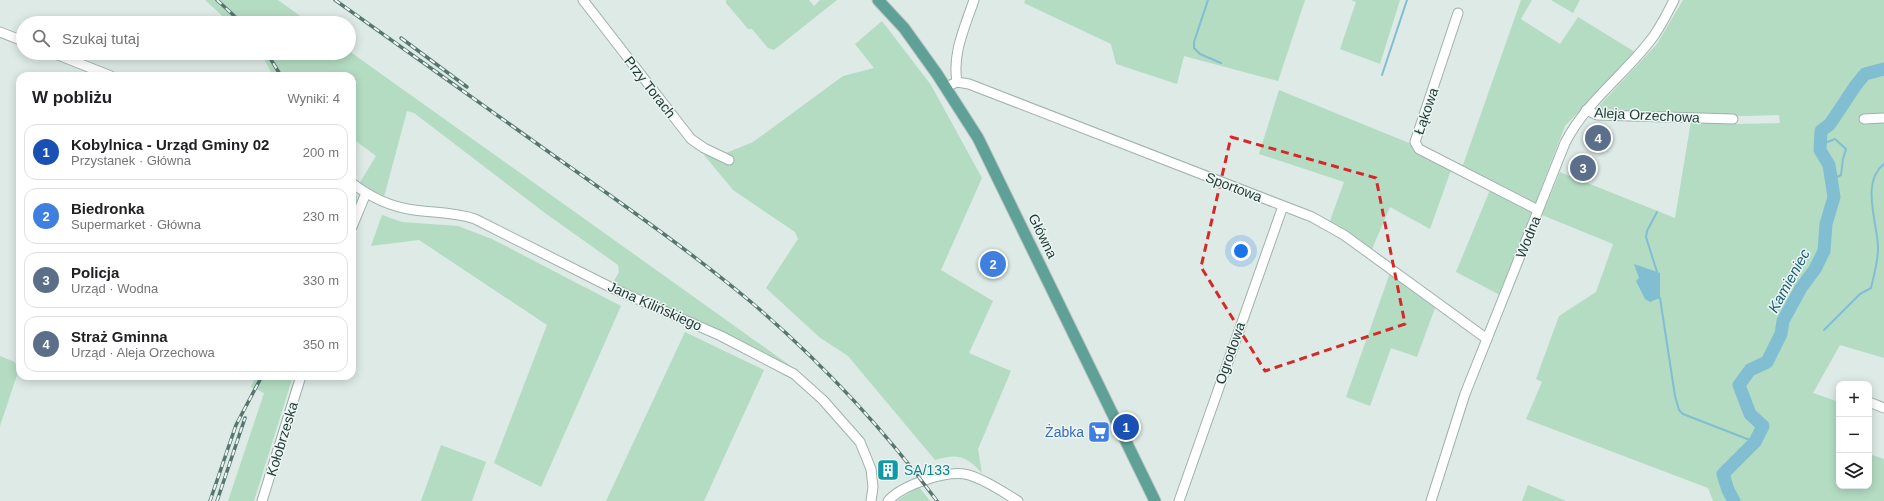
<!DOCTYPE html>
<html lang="pl">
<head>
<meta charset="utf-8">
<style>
  :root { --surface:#fff; --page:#f2f2f2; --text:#202124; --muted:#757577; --line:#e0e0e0; --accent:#ea580c }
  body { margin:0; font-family:Helvetica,sans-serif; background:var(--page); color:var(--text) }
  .controls { position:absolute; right:12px; bottom:12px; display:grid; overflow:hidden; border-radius:8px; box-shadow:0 2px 10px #0003 }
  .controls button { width:36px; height:36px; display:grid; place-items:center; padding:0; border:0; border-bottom:1px solid var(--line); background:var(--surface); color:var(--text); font:20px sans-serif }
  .you { position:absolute; left:1241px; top:251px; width:14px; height:14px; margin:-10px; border:3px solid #fff; border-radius:50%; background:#1a73e8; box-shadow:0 0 0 6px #1a73e833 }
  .badge { display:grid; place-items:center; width:26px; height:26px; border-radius:50%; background:var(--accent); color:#fff; font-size:13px; font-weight:700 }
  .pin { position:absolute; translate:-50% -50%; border:2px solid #fff; box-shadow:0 1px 4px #0006 }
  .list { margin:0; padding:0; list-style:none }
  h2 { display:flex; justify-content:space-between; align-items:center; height:52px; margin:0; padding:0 16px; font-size:17px }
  h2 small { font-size:13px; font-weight:400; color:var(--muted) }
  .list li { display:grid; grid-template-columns:26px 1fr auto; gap:12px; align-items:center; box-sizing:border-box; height:56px; margin:0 8px 8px; padding:0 8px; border:1px solid var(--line); border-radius:12px }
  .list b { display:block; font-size:15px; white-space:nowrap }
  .list p { margin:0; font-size:13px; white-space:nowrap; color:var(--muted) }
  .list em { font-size:13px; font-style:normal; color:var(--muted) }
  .icon { flex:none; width:22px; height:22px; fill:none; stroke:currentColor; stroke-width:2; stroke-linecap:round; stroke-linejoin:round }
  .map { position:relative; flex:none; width:1884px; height:501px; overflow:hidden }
  .search { position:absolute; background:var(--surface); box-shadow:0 2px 10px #0003; left:16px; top:16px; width:340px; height:44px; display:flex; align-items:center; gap:10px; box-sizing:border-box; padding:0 14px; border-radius:22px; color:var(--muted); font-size:15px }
  .panel { position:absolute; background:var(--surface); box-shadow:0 2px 10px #0003; left:16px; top:72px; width:340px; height:308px; border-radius:12px }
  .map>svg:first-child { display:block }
  .green { fill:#b4dcc3 }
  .water { fill:#81bed2 }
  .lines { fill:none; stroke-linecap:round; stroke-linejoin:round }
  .stream { stroke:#81bed2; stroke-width:2 }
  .river { stroke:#81bed2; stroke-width:13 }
  .minor-casing { stroke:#a0b1ad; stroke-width:11 }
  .major-casing { stroke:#bcc4c2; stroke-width:13 }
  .minor { stroke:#fff; stroke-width:9 }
  .major { stroke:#5fa197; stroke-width:11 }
  .rail-casing { stroke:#587670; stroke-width:3.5 }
  .rail { stroke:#edf6f3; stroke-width:2; stroke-dasharray:6; stroke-linecap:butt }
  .marked { fill:none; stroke:#d62828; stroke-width:3; stroke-dasharray:8 5; stroke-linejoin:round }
  .labels { text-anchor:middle; stroke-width:3; stroke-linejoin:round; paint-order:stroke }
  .street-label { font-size:14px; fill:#1e3935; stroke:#edf6f3 }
  .shop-label { font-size:14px; fill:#366cbe; stroke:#edf6f3; text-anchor:end }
  .culture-label { font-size:14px; fill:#0d838f; stroke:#edf6f3; text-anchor:start }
  .water-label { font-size:15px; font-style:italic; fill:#175e77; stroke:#edf6f3 }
</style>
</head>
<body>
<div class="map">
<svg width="1884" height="501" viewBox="0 0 1884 501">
  <rect width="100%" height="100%" fill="#ddeae5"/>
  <g class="green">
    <polygon points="205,0 278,0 310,23 230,23"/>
    <polygon points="726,0 809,0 814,6 820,0 837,0 774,50 768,48 752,29 748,29 726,3"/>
    <polygon points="1025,0 1305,0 1278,81 1184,56 1177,84 1116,64 1111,44 1024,3"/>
    <polygon points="1351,0 1400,0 1380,64 1340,49 1356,2"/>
    <polygon points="1521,0 1532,0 1521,19 1560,44 1578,17 1635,52 1565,126 1500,295 1456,272 1490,190 1451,170 1430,229 1390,207 1372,249 1349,232 1330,221 1344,182 1259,154 1279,90 1463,165"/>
    <polygon points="1551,0 1580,0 1573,13"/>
    <polygon points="1683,0 1884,0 1884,358 1840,345 1813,393 1839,402 1839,486 1869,486 1869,454 1884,459 1884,501 1713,501 1708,488 1526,419 1542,382 1536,379 1559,316 1596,292 1613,244 1542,215 1560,172 1675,218 1691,121 1736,124 1780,123 1779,115 1746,116 1599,111 1600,105 1657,44"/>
    <path d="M 882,21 L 931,85 L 982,178 L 941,270 L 993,301 L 969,353 L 1011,371 L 978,449 L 982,473 C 966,456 958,453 935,460 L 848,356 L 819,337 L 766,288 L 798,239 L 795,232 L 733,190 L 704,155 L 726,153 L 753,142 L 843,76 L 874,68 L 855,44 Z"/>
    <polygon points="349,51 795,369 713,328 608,281 614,281 619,272 618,265 545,213 414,113 407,111 384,197 359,184 376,156 352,138 352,76 273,76 261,53 349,53"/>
    <path d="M 352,188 C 361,196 356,206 352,215 L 354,204 Z"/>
    <polygon points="382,215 402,222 458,226 492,239 621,306 541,487 494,463 547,325 419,240 371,246"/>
    <polygon points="1390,273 1435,308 1417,357 1391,348 1370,406 1346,397"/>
    <polygon points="685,332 764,370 704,501 606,501"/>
    <polygon points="0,356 15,362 18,372 0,426"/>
    <polygon points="256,376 293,376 254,501 228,501 264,393 251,387"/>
    <polygon points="295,376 297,376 259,501 257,501"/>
    <polygon points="441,445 486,462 472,501 421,501"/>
    <polygon points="1528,485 1566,501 1522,501"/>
    <polygon points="919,487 930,501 896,501"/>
  </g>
  <polygon class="water" points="1634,264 1660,273 1660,298 1650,302 1645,299 1636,281 1639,278"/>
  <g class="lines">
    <g class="stream">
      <polyline points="1208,0 1194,42 1194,48 1200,54 1221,63"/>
      <polyline points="1382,75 1407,0"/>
      <polyline points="1821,142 1825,143 1835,139 1846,149 1843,159 1841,175 1831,180"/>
      <polyline points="1657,212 1647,231 1646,237 1657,272"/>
      <polyline points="1660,298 1675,396 1679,410 1683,414 1755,442"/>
      <path d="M 1824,330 L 1860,294 L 1871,288 C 1874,275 1878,262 1878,248 C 1878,224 1860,182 1884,164"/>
    </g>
    <polyline class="river" points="1734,501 1728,490 1723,474 1755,442 1763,426 1750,414 1739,385 1750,370 1767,362 1781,334 1783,321 1801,288 1815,269 1824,251 1826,224 1834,197 1829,165 1820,150 1821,131 1830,124 1856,85 1865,74 1884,69"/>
    <g class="minor-casing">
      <g id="minor">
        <polyline points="583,0 691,139 704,148 729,160"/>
        <polyline points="1458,13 1415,142 1419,149 1538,210"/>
        <polyline points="0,32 23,41"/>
        <polyline points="53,53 111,76"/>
        <path d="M 957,82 C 952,53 965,27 974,0"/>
        <polyline points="946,87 957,82 969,84 1312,217 1344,235 1487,339"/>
        <polyline points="1586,110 1597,115 1733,119"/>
        <polyline points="1864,119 1884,118"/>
        <path d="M 352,183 C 370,197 391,207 414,210 C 435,213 454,212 475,219 L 612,288 L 721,336 L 794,374 L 823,400 L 860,442 L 871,469 L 873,487 L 871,501"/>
        <polyline points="352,227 366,193"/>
        <polyline points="1869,402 1884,408"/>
        <polyline points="262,501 301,376"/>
        <path d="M 888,501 C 902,485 948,469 969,475 C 986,480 1003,492 1018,501"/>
        <polyline points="1179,501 1283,206"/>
        <path d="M 1431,501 L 1465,394 L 1565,143 C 1586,101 1626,74 1653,37 C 1661,26 1668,12 1674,0"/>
      </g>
    </g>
    <g class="major-casing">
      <polyline id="major" points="878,0 904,28 937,74 978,138 1155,501"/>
    </g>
    <use href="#minor" class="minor"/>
    <use href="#major" class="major"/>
    <g class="rail-casing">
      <g id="rail">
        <polyline points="217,0 242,23"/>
        <path d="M 335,0 C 410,53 485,107 560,160 C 625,206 690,251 751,302 C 820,361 883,428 937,501"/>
        <polyline points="401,38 467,87"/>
        <polyline points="267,53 281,76"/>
        <polyline points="210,501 236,425 262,376"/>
        <polyline points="217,501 245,418"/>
      </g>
    </g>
    <use href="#rail" class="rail"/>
  </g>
  <path class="marked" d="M 1231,137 L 1376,178 L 1405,324 L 1265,371 L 1201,267 Z"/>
  <defs>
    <g id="supermarket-square" transform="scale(1.15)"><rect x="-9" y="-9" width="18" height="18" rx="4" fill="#3f7fe0" stroke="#edf6f3"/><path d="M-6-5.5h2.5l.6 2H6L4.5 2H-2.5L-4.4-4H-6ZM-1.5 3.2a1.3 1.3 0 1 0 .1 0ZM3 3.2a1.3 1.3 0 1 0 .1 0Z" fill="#fff"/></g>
    <g id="building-square" transform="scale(1.15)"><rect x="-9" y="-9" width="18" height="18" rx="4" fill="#0f9aa8" stroke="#edf6f3"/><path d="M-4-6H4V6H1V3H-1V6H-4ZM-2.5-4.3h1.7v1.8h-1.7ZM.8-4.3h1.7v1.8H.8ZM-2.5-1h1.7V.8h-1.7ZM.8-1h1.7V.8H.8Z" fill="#fff"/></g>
  </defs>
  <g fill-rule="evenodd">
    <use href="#supermarket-square" x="1099" y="432"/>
    <use href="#building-square" x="888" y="470"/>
  </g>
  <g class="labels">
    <g class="street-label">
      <text transform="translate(650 87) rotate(52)" y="5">Przy Torach</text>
      <text transform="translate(1426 111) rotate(-71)" y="5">Łąkowa</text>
      <text transform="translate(1647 115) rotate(3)" y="5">Aleja Orzechowa</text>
      <text transform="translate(1234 187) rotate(21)" y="5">Sportowa</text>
      <text transform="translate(1043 236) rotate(64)" y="5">Główna</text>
      <text transform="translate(1528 237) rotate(-68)" y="5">Wodna</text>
      <text transform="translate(655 306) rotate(24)" y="5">Jana Kilińskiego</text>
      <text transform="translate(1230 353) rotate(-71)" y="5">Ogrodowa</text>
      <text transform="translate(282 439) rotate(-73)" y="5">Kołobrzeska</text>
    </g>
    <g class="shop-label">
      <text x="1084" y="437">Żabka</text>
    </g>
    <g class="culture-label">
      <text x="904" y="475">SA/133</text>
    </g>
    <g class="water-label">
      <text transform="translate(1789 281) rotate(-61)" y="5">Kamieniec</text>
    </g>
  </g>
</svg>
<div class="controls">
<button>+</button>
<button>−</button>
<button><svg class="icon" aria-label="layers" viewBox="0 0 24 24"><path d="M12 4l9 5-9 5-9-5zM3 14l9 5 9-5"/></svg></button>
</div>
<div class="you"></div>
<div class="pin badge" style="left:1126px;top:427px;background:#1a4fb4">1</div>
<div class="pin badge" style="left:993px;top:264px;background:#3f7fe0">2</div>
<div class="pin badge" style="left:1583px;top:168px;background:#5c6f8a">3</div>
<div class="pin badge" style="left:1598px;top:138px;background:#5c6f8a">4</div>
<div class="search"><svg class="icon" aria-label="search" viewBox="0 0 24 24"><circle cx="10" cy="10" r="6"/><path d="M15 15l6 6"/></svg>Szukaj tutaj</div>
<section class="panel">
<h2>W pobliżu<small>Wyniki: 4</small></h2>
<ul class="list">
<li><span class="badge" style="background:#1a4fb4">1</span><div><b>Kobylnica - Urząd Gminy 02</b><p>Przystanek · Główna</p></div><em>200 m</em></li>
<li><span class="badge" style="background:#3f7fe0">2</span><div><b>Biedronka</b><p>Supermarket · Główna</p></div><em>230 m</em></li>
<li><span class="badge" style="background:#5c6f8a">3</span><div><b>Policja</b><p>Urząd · Wodna</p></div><em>330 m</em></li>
<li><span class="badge" style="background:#5c6f8a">4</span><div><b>Straż Gminna</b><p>Urząd · Aleja Orzechowa</p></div><em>350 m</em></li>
</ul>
</section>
</div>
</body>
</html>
